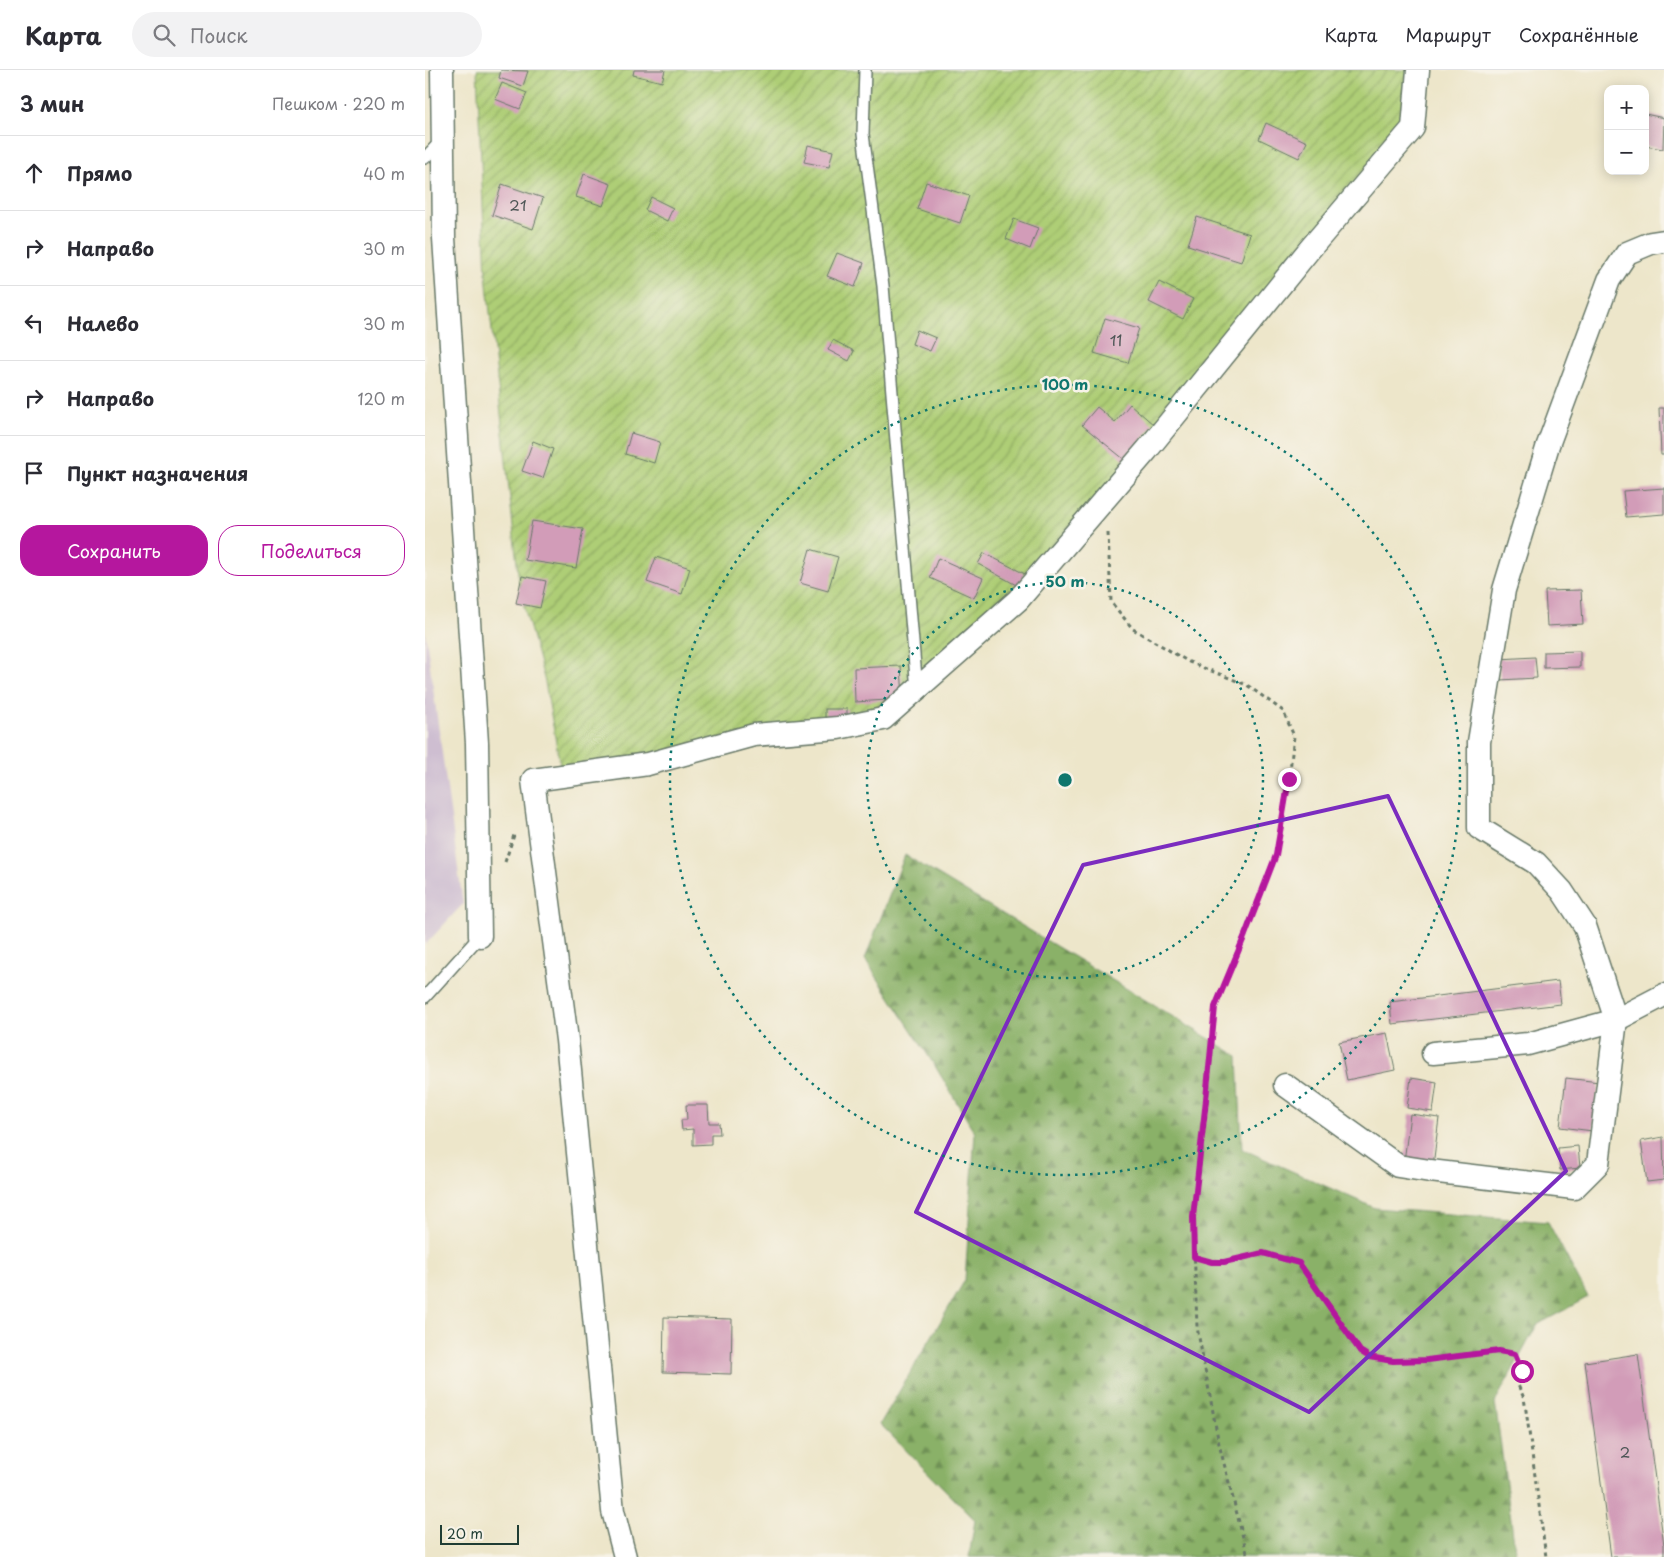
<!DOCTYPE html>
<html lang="ru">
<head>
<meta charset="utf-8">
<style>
  :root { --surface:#fff; --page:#f2f2f3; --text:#2b2b33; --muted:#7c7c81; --line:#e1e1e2; --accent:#b5179e }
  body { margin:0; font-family:"Playpen Sans",sans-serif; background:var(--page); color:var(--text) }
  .controls { position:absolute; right:15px; top:15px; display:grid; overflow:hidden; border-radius:10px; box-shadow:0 2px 12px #0003 }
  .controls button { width:45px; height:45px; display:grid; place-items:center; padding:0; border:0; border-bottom:1px solid var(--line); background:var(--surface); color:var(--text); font:25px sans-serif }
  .scale { position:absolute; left:15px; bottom:12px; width:79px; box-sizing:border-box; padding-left:5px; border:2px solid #1f3d34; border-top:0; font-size:14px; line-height:18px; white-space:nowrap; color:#1f3d34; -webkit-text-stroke:4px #f7f3e8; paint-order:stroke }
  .stop { position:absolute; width:15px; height:15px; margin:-11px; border:4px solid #b5179e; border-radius:50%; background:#fff }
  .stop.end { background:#b5179e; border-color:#fff; box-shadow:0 1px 5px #0008 }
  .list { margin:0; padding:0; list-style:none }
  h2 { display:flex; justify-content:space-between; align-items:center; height:65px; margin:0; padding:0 20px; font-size:21px }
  h2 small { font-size:16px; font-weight:400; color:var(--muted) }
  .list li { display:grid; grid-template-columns:32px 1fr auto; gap:15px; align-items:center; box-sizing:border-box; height:75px; padding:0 20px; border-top:1px solid var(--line) }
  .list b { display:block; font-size:19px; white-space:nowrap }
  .list em { font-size:16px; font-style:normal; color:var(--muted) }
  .actions { display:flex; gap:10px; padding:15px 20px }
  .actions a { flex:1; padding:11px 0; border:1px solid var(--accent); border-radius:20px; text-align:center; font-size:18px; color:var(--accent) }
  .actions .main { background:var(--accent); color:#fff }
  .icon { flex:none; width:28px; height:28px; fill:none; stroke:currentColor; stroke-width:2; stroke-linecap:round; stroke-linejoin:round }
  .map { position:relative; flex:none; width:1239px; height:1487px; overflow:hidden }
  header { display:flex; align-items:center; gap:30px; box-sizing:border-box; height:70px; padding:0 25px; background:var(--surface); border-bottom:1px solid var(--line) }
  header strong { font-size:24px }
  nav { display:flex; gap:28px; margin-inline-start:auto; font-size:18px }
  .search { width:350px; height:45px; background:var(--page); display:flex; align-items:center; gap:12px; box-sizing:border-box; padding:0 18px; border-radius:28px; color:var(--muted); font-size:19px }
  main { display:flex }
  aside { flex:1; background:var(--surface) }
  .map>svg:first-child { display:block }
  .industrial { fill:#cebed1 }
  .forest { fill:url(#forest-firs); stroke:#54774e }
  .garden { fill:url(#garden-furrows); stroke:#668655 }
  .building { fill:#d29cb8 }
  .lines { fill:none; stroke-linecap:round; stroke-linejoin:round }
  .service-casing { stroke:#677868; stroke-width:14 }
  .minor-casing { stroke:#677868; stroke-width:25 }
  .path { stroke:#677868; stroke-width:3; stroke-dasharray:4 4; stroke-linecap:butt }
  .service { stroke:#fff; stroke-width:11 }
  .minor { stroke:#fff; stroke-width:22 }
  .route { stroke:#b5179e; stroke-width:6 }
  .marked { fill:none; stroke:#7b2cbf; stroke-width:4; stroke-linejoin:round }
  .ring { fill:none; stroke:#0f766e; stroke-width:2.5; stroke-dasharray:2.5 5 }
  .labels { text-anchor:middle; stroke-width:5; stroke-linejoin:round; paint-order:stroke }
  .number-label { font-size:15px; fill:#4c5555 }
  .centre { fill:#0f766e; stroke:#f7f3e8; stroke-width:2.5 }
  .ring-label { font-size:15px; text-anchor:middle; font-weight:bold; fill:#0f766e; stroke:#f7f3e8; stroke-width:5; stroke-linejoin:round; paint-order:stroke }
</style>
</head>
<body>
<header>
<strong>Карта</strong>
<div class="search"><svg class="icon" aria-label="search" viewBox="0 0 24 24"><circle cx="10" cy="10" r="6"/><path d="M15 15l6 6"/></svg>Поиск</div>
<nav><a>Карта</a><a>Маршрут</a><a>Сохранённые</a></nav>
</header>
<main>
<aside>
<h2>3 мин<small>Пешком · 220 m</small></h2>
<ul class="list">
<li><svg class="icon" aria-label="ahead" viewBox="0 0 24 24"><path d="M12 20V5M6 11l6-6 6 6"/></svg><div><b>Прямо</b></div><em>40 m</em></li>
<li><svg class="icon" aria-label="right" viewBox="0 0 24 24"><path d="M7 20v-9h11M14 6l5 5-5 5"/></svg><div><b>Направо</b></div><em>30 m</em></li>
<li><svg class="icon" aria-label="left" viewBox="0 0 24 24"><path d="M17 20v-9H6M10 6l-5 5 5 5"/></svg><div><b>Налево</b></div><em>30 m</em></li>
<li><svg class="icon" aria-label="right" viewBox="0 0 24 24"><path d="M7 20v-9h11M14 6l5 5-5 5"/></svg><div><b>Направо</b></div><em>120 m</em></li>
<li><svg class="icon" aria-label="arrive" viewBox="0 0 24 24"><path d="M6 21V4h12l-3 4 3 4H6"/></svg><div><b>Пункт назначения</b></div></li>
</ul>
<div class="actions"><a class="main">Сохранить</a><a>Поделиться</a></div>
</aside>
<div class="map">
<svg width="1239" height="1487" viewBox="0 0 1239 1487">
  <defs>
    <pattern id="forest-firs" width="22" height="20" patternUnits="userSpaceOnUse" patternTransform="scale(1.25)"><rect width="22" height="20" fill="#8ab167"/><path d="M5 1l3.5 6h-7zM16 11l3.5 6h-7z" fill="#709156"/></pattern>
    <pattern id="garden-furrows" width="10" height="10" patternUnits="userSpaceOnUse" patternTransform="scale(1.25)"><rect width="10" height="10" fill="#aece76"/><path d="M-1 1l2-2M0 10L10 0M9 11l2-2" fill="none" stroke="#8da862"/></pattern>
  </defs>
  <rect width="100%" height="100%" fill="#f7f3e8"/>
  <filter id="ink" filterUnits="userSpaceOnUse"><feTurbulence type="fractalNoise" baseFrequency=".02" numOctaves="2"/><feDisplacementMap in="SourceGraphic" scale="10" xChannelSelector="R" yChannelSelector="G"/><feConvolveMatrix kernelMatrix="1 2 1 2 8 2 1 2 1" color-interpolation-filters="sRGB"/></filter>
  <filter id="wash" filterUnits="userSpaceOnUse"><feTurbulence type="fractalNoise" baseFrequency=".0096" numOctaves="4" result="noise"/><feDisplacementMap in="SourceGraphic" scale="20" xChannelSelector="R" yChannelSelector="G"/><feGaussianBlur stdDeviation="1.12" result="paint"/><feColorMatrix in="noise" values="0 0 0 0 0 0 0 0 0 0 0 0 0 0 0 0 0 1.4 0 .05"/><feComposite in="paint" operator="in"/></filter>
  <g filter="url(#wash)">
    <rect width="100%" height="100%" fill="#ede6ca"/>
    <polygon class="industrial" points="0,560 38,834 0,875"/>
    <polygon class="forest" points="480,785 813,986 817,1079 950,1138 1123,1152 1163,1227 1112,1255 1070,1332 1091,1487 544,1487 550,1450 455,1354 540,1210 550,1063 510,996 440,889"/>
    <polygon class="garden" points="52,0 988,0 990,53 661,462 447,657 318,671 203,709 136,700 120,612 95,522 61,205"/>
    <g id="blocks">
      <g class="building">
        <polygon points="76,0 103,1 98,16 74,8"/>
        <polygon points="209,0 240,0 237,12 208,5"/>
        <polygon points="77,13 102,23 95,39 70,29"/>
        <polygon points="1220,44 1239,48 1238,79 1220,76"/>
        <polygon points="841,53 882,72 874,88 834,69"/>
        <polygon points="383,75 408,81 404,97 379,92"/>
        <polygon points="159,104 186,114 178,136 151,127"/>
        <polygon points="501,112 544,126 535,153 492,139"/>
        <polygon points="77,114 118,128 108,159 67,145"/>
        <polygon points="226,127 248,138 242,151 220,140"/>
        <polygon points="772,147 825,164 816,192 763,175"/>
        <polygon points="589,149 613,158 605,179 581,169"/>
        <polygon points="412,183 439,193 430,217 402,206"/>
        <polygon points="734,212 768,229 758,249 724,232"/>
        <polygon points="680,248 714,258 703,293 669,283"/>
        <polygon points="492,260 511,268 505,281 487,274"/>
        <polygon points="408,270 429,281 424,291 403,280"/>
        <polygon points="705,334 729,355 700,390 657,355 672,337 690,352"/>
        <polygon points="1234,338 1239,338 1239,385 1236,385"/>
        <polygon points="206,363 235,372 229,393 200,384"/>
        <polygon points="108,371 128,379 118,408 97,401"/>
        <polygon points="1239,418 1239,444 1201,447 1198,421"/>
        <polygon points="107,451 158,459 151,498 100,490"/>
        <polygon points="385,479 413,487 403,521 375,513"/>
        <polygon points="559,483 600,504 593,516 553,494"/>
        <polygon points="231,487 265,498 257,524 222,512"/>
        <polygon points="513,488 558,508 549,528 505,508"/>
        <polygon points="97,506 121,511 115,538 91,533"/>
        <polygon points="1156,520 1158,554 1122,556 1120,521"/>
        <polygon points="1155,581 1155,597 1119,598 1119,582"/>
        <polygon points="1110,587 1112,608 1075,610 1074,589"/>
        <polygon points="476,596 478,629 430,632 429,598"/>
        <rect x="400" y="639" width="22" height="14"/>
        <polygon points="1133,911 1136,934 967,954 965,932"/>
        <polygon points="962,963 970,1000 922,1010 914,972"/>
        <polygon points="986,1008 1012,1012 1008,1042 982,1038"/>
        <polygon points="1141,1008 1174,1012 1168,1061 1135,1057"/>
        <polygon points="261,1035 283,1035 284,1053 294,1053 295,1064 286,1064 286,1074 268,1075 268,1059 257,1060 256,1050 262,1050"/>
        <polygon points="985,1044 1014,1048 1008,1096 979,1092"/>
        <polygon points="1238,1067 1239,1110 1222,1112 1216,1071"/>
        <polygon points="1153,1076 1155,1098 1135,1100 1133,1078"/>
        <polygon points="239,1247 307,1249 306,1304 238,1302"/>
        <polygon points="1213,1284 1239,1475 1239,1487 1186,1487 1160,1292"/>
      </g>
    </g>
  </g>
  <g filter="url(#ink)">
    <use href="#blocks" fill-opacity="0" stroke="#677868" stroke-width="1"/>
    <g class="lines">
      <g class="service-casing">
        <g id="service">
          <polyline points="440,0 438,64 458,216 492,620"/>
          <polyline points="0,88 16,71"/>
          <polyline points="0,927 55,866"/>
        </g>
      </g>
      <g class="minor-casing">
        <g id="minor">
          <polyline points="17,0 19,168 52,673 55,866"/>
          <polyline points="1008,983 1103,974 1191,950 1160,856 1137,821 1111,793 1054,758 1054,672 1079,520 1123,375 1184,210 1202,183 1226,173 1239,171"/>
          <polyline points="860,1015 973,1096 1005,1101 1149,1118 1173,1094 1191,950 1239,925"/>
          <polyline points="200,1487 188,1441 142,970 108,710 223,694 329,665 413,658 458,649 593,530 722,380 884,180 988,58 993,0"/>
        </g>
      </g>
      <g class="path">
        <polyline points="683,463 686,532 708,559 764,592 822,615 858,641 869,666 864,709 851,785 820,865 790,937 781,1039 768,1147 772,1257 794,1374 823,1487"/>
        <polyline points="80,792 89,765"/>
        <polyline points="769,1187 787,1192 799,1192 837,1183 874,1193 935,1281 944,1287 968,1291 1002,1290 1075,1281 1090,1284 1097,1301 1092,1313 1099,1328 1102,1347 1121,1487"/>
      </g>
      <use href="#service" class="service"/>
      <use href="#minor" class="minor"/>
    </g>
  </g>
  <g class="lines" filter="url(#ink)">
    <polyline class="route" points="864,709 851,785 820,865 790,937 780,1039 768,1147 769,1187 787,1192 799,1192 838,1183 874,1193 935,1281 944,1287 968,1291 1002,1290 1074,1281 1090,1284 1097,1301"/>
  </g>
  <path class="marked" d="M 963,726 L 1141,1101 L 884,1342 L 491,1142 L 658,795 Z"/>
  <g class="ring">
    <circle cx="640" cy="710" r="198"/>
    <circle cx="640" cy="710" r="395"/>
  </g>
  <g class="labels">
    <g class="number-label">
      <text x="93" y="141">21</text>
      <text x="691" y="276">11</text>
      <text x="1200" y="1388">2</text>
    </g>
  </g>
  <circle cx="640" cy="710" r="8" class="centre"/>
  <g class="ring-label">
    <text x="640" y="320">100 m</text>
    <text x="640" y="517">50 m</text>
  </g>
</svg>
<div class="controls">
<button>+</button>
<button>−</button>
</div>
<div class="scale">20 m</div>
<div class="stop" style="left:1097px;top:1301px"></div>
<div class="stop end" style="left:864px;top:709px"></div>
</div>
</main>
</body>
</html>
